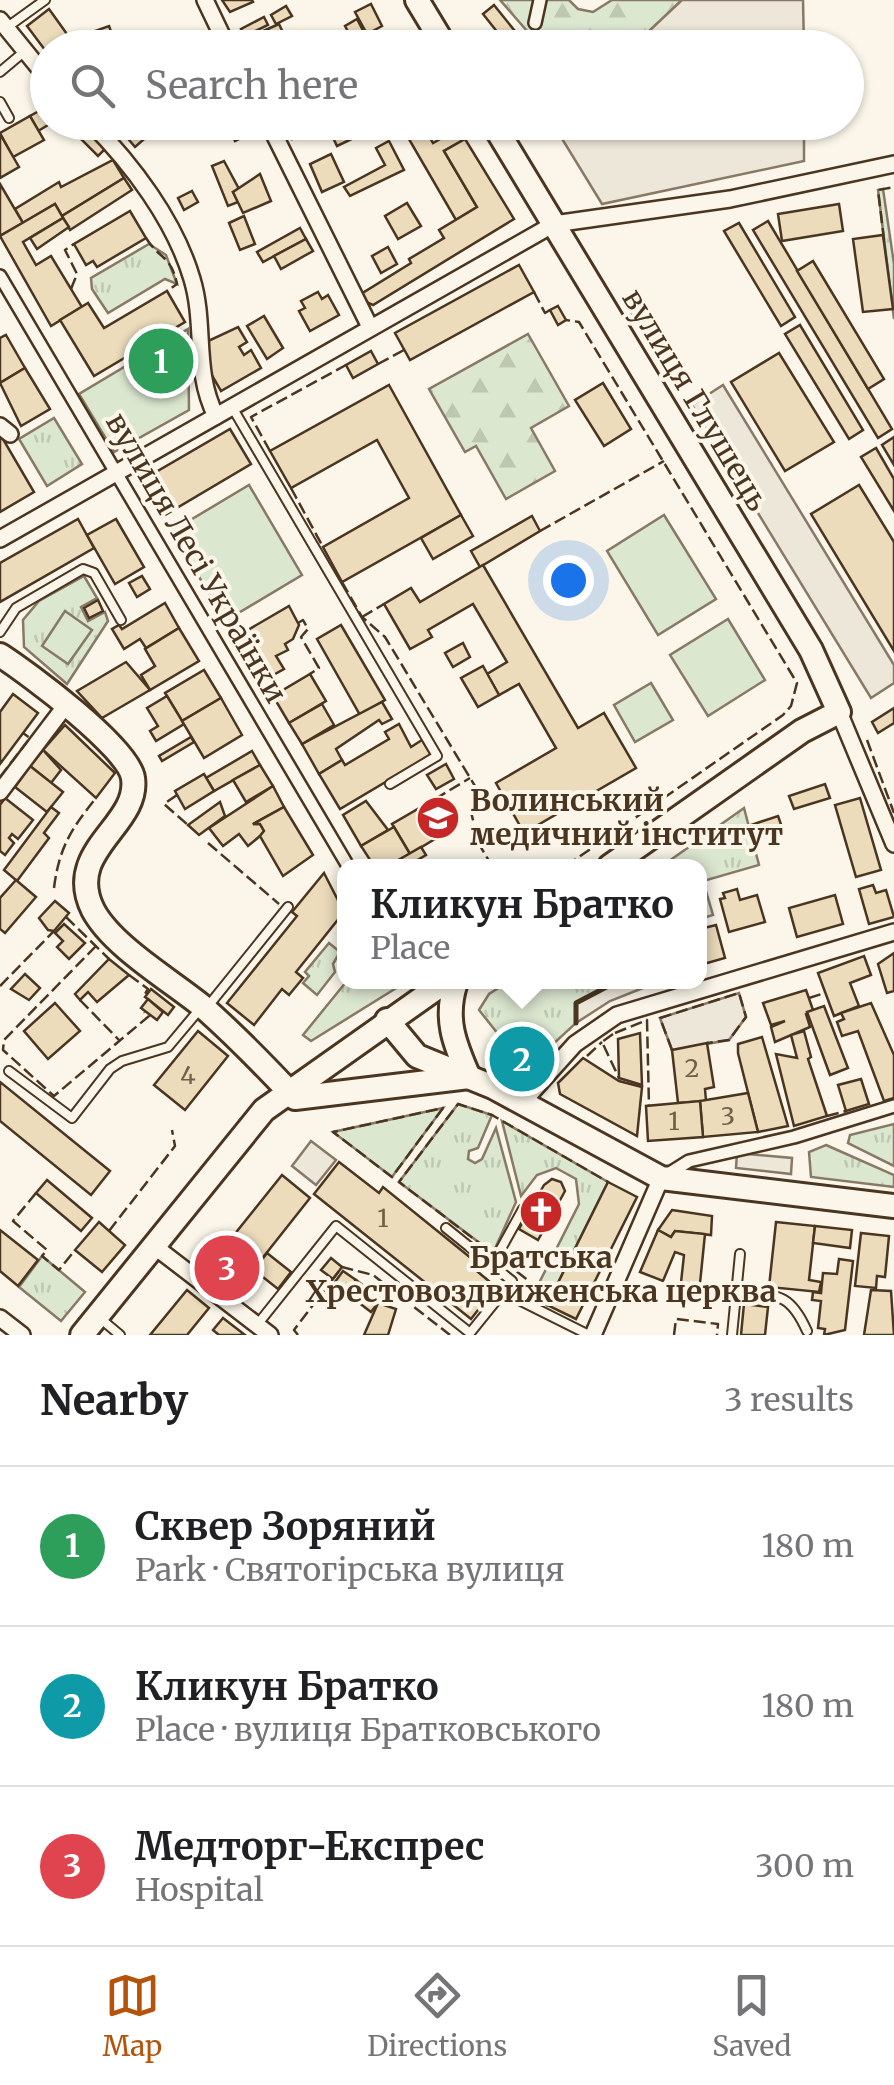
<!DOCTYPE html>
<html lang="en">
<head>
<meta charset="utf-8">
<style>
  :root { --surface:#fff; --page:#f2f2f2; --text:#202124; --muted:#757577; --line:#e0e0e0; --accent:#b45309 }
  body { margin:0; font-family:Merriweather,serif; background:var(--page); color:var(--text) }
  .you { position:absolute; left:568px; top:580px; width:35px; height:35px; margin:-25px; border:8px solid #fff; border-radius:50%; background:#1a73e8; box-shadow:0 0 0 15px #1a73e833 }
  .badge { display:grid; place-items:center; width:65px; height:65px; border-radius:50%; background:var(--accent); color:#fff; font-size:32px; font-weight:700 }
  .pin { position:absolute; translate:-50% -50%; border:5px solid #fff; box-shadow:0 2px 10px #0006 }
  .popup { position:absolute; left:337px; top:859px; width:370px; height:130px; box-sizing:border-box; display:grid; place-content:center; border-radius:20px; background:var(--surface); filter:drop-shadow(0 2px 8px #0005); font-size:32px; white-space:nowrap; color:var(--muted) }
  .popup b { font-size:38px; color:var(--text) }
  .popup::after { content:''; position:absolute; left:50%; top:100%; margin-left:-20px; border:20px solid transparent; border-top-color:var(--surface) }
  .list { margin:0; padding:0; list-style:none }
  h2 { display:flex; justify-content:space-between; align-items:center; height:130px; margin:0; padding:0 40px; font-size:42px }
  h2 small { font-size:32px; font-weight:400; color:var(--muted) }
  .list li { display:grid; grid-template-columns:65px 1fr auto; gap:30px; align-items:center; box-sizing:border-box; height:160px; padding:0 40px; border-top:2px solid var(--line) }
  .list b { display:block; font-size:38px; white-space:nowrap }
  .list p { margin:0; font-size:32px; white-space:nowrap; color:var(--muted) }
  .list em { font-size:32px; font-style:normal; color:var(--muted) }
  .icon { flex:none; width:55px; height:55px; fill:none; stroke:currentColor; stroke-width:2; stroke-linecap:round; stroke-linejoin:round }
  .map { position:relative; flex:none; width:894px; height:1335px; overflow:hidden }
  .search { position:absolute; background:var(--surface); box-shadow:0 2px 8px #0004; left:30px; right:30px; top:30px; height:110px; display:flex; align-items:center; gap:25px; box-sizing:border-box; padding:0 35px; border-radius:55px; color:var(--muted); font-size:38px }
  .sheet { height:610px; background:var(--surface) }
  nav { display:flex; justify-content:space-around; align-items:center; box-sizing:border-box; height:140px; border-top:2px solid var(--line); background:var(--surface); font-size:28px; color:var(--muted) }
  nav a { display:grid; justify-items:center; gap:5px }
  nav .on { color:var(--accent) }
  .map>svg:first-child { display:block }
  .grass { fill:url(#grass-tufts); stroke:#887966; stroke-width:2.5 }
  .forest { fill:url(#forest-firs); stroke:#887966; stroke-width:2.5 }
  .green { fill:#dce7d0; stroke:#887966; stroke-width:2.5 }
  .parking { fill:#ede7d9; stroke:#887966; stroke-width:2.5 }
  .building { fill:#ecdcbc; stroke:#4a3520; stroke-width:2.5 }
  .lines { fill:none; stroke-linecap:round; stroke-linejoin:round }
  .service-casing { stroke:#4a3520; stroke-width:12 }
  .pedestrian-casing { stroke:#4a3520; stroke-width:16 }
  .minor-casing { stroke:#4a3520; stroke-width:20 }
  .secondary-casing { stroke:#4a3520; stroke-width:28 }
  .service { stroke:#fbf6e9; stroke-width:8 }
  .pedestrian { stroke:#fbf6e9; stroke-width:11 }
  .minor { stroke:#fbf6e9; stroke-width:15 }
  .secondary { stroke:#fbf6e9; stroke-width:22 }
  .fence { stroke:#4a3520; stroke-width:2.5; stroke-dasharray:12 5; stroke-linecap:butt }
  .wall { stroke:#4a3520; stroke-width:5 }
  .labels { text-anchor:middle; stroke-width:8; stroke-linejoin:round; paint-order:stroke }
  .number-label { font-size:25px; fill:#725f47 }
  .street-label { font-size:30px; fill:#4a3520; stroke:#fbf6e9 }
  .poi-label { font-size:30px; font-weight:bold; fill:#4a3520; stroke:#fbf6e9; text-anchor:start }
</style>
</head>
<body>
<div class="map">
<svg width="894" height="1335" viewBox="0 0 894 1335">
  <defs>
    <pattern id="grass-tufts" width="24" height="20" patternUnits="userSpaceOnUse" patternTransform="scale(2.5)"><rect width="24" height="20" fill="#dce7d0"/><path d="M3 7l-1-3M5 7V3M7 7l1-3M15 17l-1-3M17 17v-4M19 17l1-3" fill="none" stroke="#bec7b2"/></pattern>
    <pattern id="forest-firs" width="22" height="20" patternUnits="userSpaceOnUse" patternTransform="scale(2.5)"><rect width="22" height="20" fill="#dce7d0"/><path d="M5 1l3.5 6h-7zM16 11l3.5 6h-7z" fill="#bec7b2"/></pattern>
  </defs>
  <rect width="100%" height="100%" fill="#fbf6e9"/>
  <g class="grass">
    <polygon points="883,189 894,264 894,319 878,190"/>
    <polygon points="149,244 166,255 177,284 165,279 108,313 92,289 91,278"/>
    <polygon points="54,418 82,464 47,486 19,439"/>
    <polygon points="84,576 97,598 81,607 88,621 105,612 108,621 67,684 24,647 23,620 39,601"/>
    <polygon points="744,808 759,865 703,881 713,915 700,919 700,866 662,866"/>
    <polygon points="329,943 340,952 333,964 335,972 317,995 303,983 309,976 305,972"/>
    <polygon points="346,982 352,985 406,982 311,1041 303,1035"/>
    <polygon points="508,982 616,982 577,1003 576,1023 526,1069 479,1010 489,994"/>
    <polygon points="458,1104 492,1115 478,1148 469,1151 468,1159 475,1163 482,1159 496,1128 516,1202 493,1253 399,1182"/>
    <polygon points="502,1121 608,1182 547,1305 537,1287 579,1204 576,1179 556,1168 537,1175 521,1196"/>
    <polygon points="894,1124 894,1166 848,1143 850,1135"/>
    <polygon points="826,1145 894,1175 894,1187 811,1177 809,1152"/>
    <polygon points="42,1256 85,1292 61,1321 19,1287"/>
  </g>
  <g class="forest">
    <polygon points="500,0 569,0 578,9 593,12 612,0 682,0 632,48 541,47"/>
    <polygon points="528,334 569,406 531,428 555,471 506,499 476,446 465,452 429,389"/>
  </g>
  <g class="green">
    <polygon points="188,329 189,410 114,452 79,394"/>
    <polygon points="249,485 302,575 225,621 172,531"/>
    <polygon points="664,515 716,599 658,635 607,551"/>
    <polygon points="65,611 92,630 68,664 42,646"/>
    <polygon points="728,619 765,680 708,716 670,655"/>
    <polygon points="651,683 673,720 635,742 614,705"/>
    <polygon points="443,1108 392,1177 333,1132"/>
  </g>
  <g class="parking">
    <polygon points="682,0 803,0 804,47 632,47"/>
    <polygon points="804,123 804,161 602,204 553,124"/>
    <polygon points="637,302 682,377 672,382 628,307"/>
    <polygon points="723,385 894,665 894,683 871,698 692,405"/>
    <polygon points="616,982 641,982 648,986 610,1001 576,1023 576,1003"/>
    <polygon points="739,993 746,1017 729,1040 672,1050 660,1018"/>
    <polygon points="311,1141 336,1160 316,1185 292,1166"/>
    <polygon points="737,1153 792,1158 791,1174 736,1168"/>
  </g>
  <g class="building">
    <polygon points="222,0 252,0 253,2 230,12"/>
    <polygon points="371,4 382,26 367,34 355,12"/>
    <polygon points="494,5 527,46 525,48 510,48 483,14"/>
    <polygon points="286,6 292,16 276,24 271,15"/>
    <polygon points="49,9 77,48 48,48 48,54 27,26"/>
    <polygon points="264,17 268,25 245,36 241,29"/>
    <polygon points="357,19 371,46 345,48 341,40 350,35 345,26"/>
    <polygon points="279,24 286,39 268,47 261,32"/>
    <polygon points="109,26 117,48 85,48 81,36"/>
    <polygon points="208,35 213,48 179,48"/>
    <polygon points="48,106 48,122 53,122 38,131 30,116"/>
    <polygon points="30,116 44,140 13,157 0,133"/>
    <polygon points="64,122 80,122 106,148 98,156"/>
    <polygon points="114,122 153,122 158,127 135,147"/>
    <polygon points="248,122 253,132 235,141 230,130"/>
    <polygon points="283,122 310,122 313,128 292,139"/>
    <polygon points="337,122 346,122 354,138 337,146 328,127"/>
    <polygon points="399,122 421,122 433,143 447,135 440,122 456,122 465,139 444,151 477,207 456,220"/>
    <polygon points="0,134 19,167 0,178"/>
    <polygon points="465,139 514,219 373,305 366,302 361,294 411,263 409,259 444,238 439,230 477,207 444,151"/>
    <polygon points="389,141 404,170 350,196 344,187 385,165 376,148"/>
    <polygon points="331,154 344,182 322,192 310,164"/>
    <polygon points="113,160 124,178 62,216 55,204 23,223 15,209 59,182 61,187"/>
    <polygon points="224,161 239,189 233,192 238,202 228,206 212,166"/>
    <polygon points="260,174 271,201 243,213 233,192"/>
    <polygon points="124,178 132,190 70,230 62,216"/>
    <polygon points="0,184 23,223 0,236"/>
    <polygon points="192,191 198,202 184,210 178,198"/>
    <polygon points="407,203 421,226 398,239 385,216"/>
    <polygon points="55,204 63,218 23,242 36,265 51,256 82,307 51,326 0,236"/>
    <polygon points="839,204 843,231 782,241 778,214"/>
    <polygon points="130,211 146,238 97,267 93,261 86,265 74,244"/>
    <polygon points="244,216 255,244 240,250 229,223"/>
    <polygon points="63,218 69,227 37,249 30,238"/>
    <polygon points="768,221 892,429 878,438 753,230"/>
    <polygon points="739,223 795,317 781,326 724,231"/>
    <polygon points="300,228 306,239 263,262 257,252"/>
    <polygon points="883,235 893,309 863,312 853,239"/>
    <polygon points="306,239 313,251 281,269 274,256"/>
    <polygon points="388,247 397,264 381,273 372,256"/>
    <polygon points="813,261 884,379 868,389 797,271"/>
    <polygon points="519,265 534,292 410,360 395,333"/>
    <polygon points="167,291 185,322 94,376 60,320 88,303 104,328"/>
    <polygon points="318,292 322,299 328,295 339,315 310,331 299,311 305,308 301,301"/>
    <polygon points="558,306 566,320 558,325 550,310"/>
    <polygon points="264,316 283,348 267,359 247,326"/>
    <polygon points="800,325 863,430 849,439 785,334"/>
    <polygon points="238,327 247,342 239,347 244,355 251,350 261,368 221,391 210,372 206,342"/>
    <polygon points="6,335 25,368 0,383 0,338"/>
    <polygon points="371,351 378,364 353,378 346,365"/>
    <polygon points="779,353 834,442 785,471 731,382"/>
    <polygon points="25,368 50,409 21,426 0,383"/>
    <polygon points="603,383 631,429 604,446 575,400"/>
    <polygon points="389,385 461,515 342,582 323,547 409,498 377,440 291,488 270,451"/>
    <polygon points="230,429 251,464 165,515 144,479"/>
    <polygon points="0,434 34,492 0,512"/>
    <polygon points="894,437 894,465 882,445"/>
    <polygon points="876,448 894,479 894,511 861,457"/>
    <polygon points="859,485 894,542 894,651 811,514"/>
    <polygon points="461,515 473,536 433,559 421,538"/>
    <polygon points="532,516 540,531 480,567 471,551"/>
    <polygon points="78,519 94,548 0,602 0,563"/>
    <polygon points="116,519 144,567 115,584 87,535"/>
    <polygon points="483,565 578,728 604,713 636,768 524,833 496,783 556,748 519,684 499,695 487,674 507,662 473,604 428,630 432,637 410,649 384,604 411,588 420,602"/>
    <polygon points="142,576 150,589 137,597 129,583"/>
    <polygon points="98,600 103,611 89,618 84,608"/>
    <polygon points="165,603 179,628 146,648 140,639 124,649 112,629 119,625 122,629"/>
    <polygon points="289,606 299,625 293,639 285,644 288,650 276,656 284,669 264,680 241,634"/>
    <polygon points="341,625 385,700 360,715 317,639"/>
    <polygon points="179,628 199,661 150,690 141,675 155,666 145,649"/>
    <polygon points="463,643 470,657 453,667 445,653"/>
    <polygon points="126,662 150,690 102,718 77,691"/>
    <polygon points="483,666 499,695 478,707 461,678"/>
    <polygon points="204,670 221,698 182,721 165,693"/>
    <polygon points="310,674 326,701 289,723 273,696"/>
    <polygon points="13,694 38,713 0,764 0,712"/>
    <polygon points="167,696 184,724 156,741 150,731 158,726 147,708"/>
    <polygon points="221,698 242,735 204,758 182,721"/>
    <polygon points="382,702 392,719 382,724 379,720 336,749 342,760 319,774 302,744"/>
    <polygon points="322,704 334,725 302,744 289,723"/>
    <polygon points="894,708 894,723 878,733 872,722"/>
    <polygon points="399,724 411,747 422,740 431,755 340,809 319,774 342,760 345,765 389,739 385,732"/>
    <polygon points="65,725 115,773 96,798 43,750"/>
    <polygon points="191,737 194,742 162,761 159,756"/>
    <polygon points="43,750 61,770 51,783 30,766"/>
    <polygon points="252,751 260,765 214,791 206,778"/>
    <polygon points="446,764 454,779 436,789 427,775"/>
    <polygon points="260,765 273,786 246,802 233,780"/>
    <polygon points="30,766 63,792 47,812 15,787"/>
    <polygon points="204,774 214,791 185,809 175,791"/>
    <polygon points="825,784 830,798 794,809 789,796"/>
    <polygon points="273,786 284,807 253,824 260,824 264,831 260,836 248,846 239,834 223,846 209,828"/>
    <polygon points="5,798 33,820 18,839 12,834 9,838 14,843 5,855 0,851 0,805"/>
    <polygon points="860,798 881,870 856,877 835,805"/>
    <polygon points="435,799 453,828 410,854 392,824"/>
    <polygon points="366,801 388,830 361,846 343,815"/>
    <polygon points="220,802 225,816 199,835 188,825"/>
    <polygon points="51,807 59,813 44,833 49,838 17,881 4,870"/>
    <polygon points="284,807 313,855 283,876 260,836 264,831 260,824 253,824"/>
    <polygon points="778,816 783,830 756,840 751,825"/>
    <polygon points="394,827 410,854 388,866 374,866 361,846"/>
    <polygon points="421,847 426,855 414,862 417,866 388,866"/>
    <polygon points="324,873 344,912 296,972 303,978 289,995 282,989 254,1025 227,1003 297,916 292,912"/>
    <polygon points="16,880 36,897 5,933 0,929 0,898"/>
    <polygon points="873,885 876,893 886,890 894,917 869,924 859,889"/>
    <polygon points="737,889 740,900 757,895 765,922 729,932 720,899 725,898 723,893"/>
    <polygon points="835,895 843,924 797,937 789,908"/>
    <polygon points="55,901 69,913 54,931 48,930 39,918"/>
    <polygon points="64,924 85,943 69,959 57,947 63,941 55,933"/>
    <polygon points="716,925 725,958 700,965 700,929"/>
    <polygon points="894,953 894,991 887,993 878,964"/>
    <polygon points="864,956 871,975 850,983 859,1006 834,1016 818,973"/>
    <polygon points="109,959 129,975 97,1002 88,992 80,1000 75,994"/>
    <polygon points="25,974 40,988 29,1000 11,989"/>
    <polygon points="151,989 174,1007 168,1015 145,997"/>
    <polygon points="806,990 813,1010 806,1014 810,1027 775,1042 771,1027 785,1021 771,1025 763,1003"/>
    <polygon points="148,999 163,1012 157,1020 141,1008"/>
    <polygon points="55,1003 80,1031 48,1059 24,1031"/>
    <polygon points="871,1003 894,1055 894,1098 884,1101 858,1031 842,1036 837,1022 844,1019 841,1013"/>
    <polygon points="824,1006 848,1068 830,1075 807,1012"/>
    <polygon points="198,1031 228,1056 185,1110 154,1085"/>
    <polygon points="804,1031 811,1057 808,1059 827,1116 794,1126 776,1054 797,1058 791,1035"/>
    <polygon points="640,1033 642,1085 619,1078 618,1039"/>
    <polygon points="762,1037 788,1126 758,1132 738,1053 738,1044"/>
    <polygon points="707,1043 714,1087 705,1089 706,1101 678,1103 672,1050"/>
    <polygon points="583,1058 619,1081 642,1087 637,1136 560,1094 558,1083"/>
    <polygon points="861,1079 869,1104 846,1111 838,1085"/>
    <polygon points="0,1082 110,1171 91,1195 0,1121"/>
    <polygon points="748,1093 758,1132 703,1137 700,1101"/>
    <polygon points="700,1101 703,1137 648,1141 646,1106"/>
    <polygon points="339,1162 379,1193 383,1187 482,1267 478,1272 496,1287 471,1319 314,1194"/>
    <polygon points="282,1175 310,1198 242,1284 213,1261"/>
    <polygon points="552,1179 561,1182 565,1191 538,1240 519,1229 544,1185"/>
    <polygon points="47,1180 92,1218 81,1231 36,1193"/>
    <polygon points="608,1182 637,1197 576,1319 547,1305"/>
    <polygon points="672,1210 712,1216 711,1235 675,1231 671,1237 658,1230"/>
    <polygon points="99,1222 125,1245 102,1272 75,1250"/>
    <polygon points="776,1222 815,1226 809,1280 821,1282 819,1292 769,1287"/>
    <polygon points="815,1226 852,1230 850,1248 813,1243"/>
    <polygon points="0,1230 38,1260 18,1286 0,1271"/>
    <polygon points="658,1230 671,1237 675,1231 705,1234 698,1303 679,1301 684,1255 675,1252 663,1281 640,1272"/>
    <polygon points="861,1233 889,1236 885,1277 877,1276 876,1288 855,1286"/>
    <polygon points="267,1253 291,1272 278,1289 254,1270"/>
    <polygon points="331,1258 342,1267 333,1279 321,1270"/>
    <polygon points="839,1259 853,1261 845,1330 824,1335 825,1329 818,1328 821,1301 812,1300 813,1292 821,1293 823,1273 837,1274"/>
    <polygon points="343,1271 356,1280 336,1306 324,1297"/>
    <polygon points="356,1280 381,1299 371,1312 346,1293"/>
    <polygon points="187,1290 209,1308 187,1335 150,1335"/>
    <polygon points="871,1290 891,1291 894,1335 864,1335"/>
    <polygon points="378,1303 396,1309 388,1335 364,1335"/>
    <polygon points="744,1304 768,1307 765,1335 741,1335"/>
    <polygon points="223,1318 245,1335 219,1335 213,1330"/>
  </g>
  <g class="lines">
    <g class="service-casing">
      <g id="service">
        <polyline points="6,28 45,0"/>
        <polyline points="0,72 25,51"/>
        <polyline points="0,102 9,118"/>
        <polyline points="232,407 437,756 390,784"/>
        <polyline points="0,632 16,608 83,569 94,573 121,620"/>
        <polyline points="209,1005 288,907"/>
        <polyline points="9,1071 72,1118 110,1069 122,1061 168,1047 199,1010"/>
        <polyline points="492,1265 523,1209"/>
        <polyline points="503,1292 589,1335"/>
        <path d="M 736,1292 C 777,1296 789,1291 807,1331"/>
        <polyline points="101,1319 120,1335"/>
        <polyline points="257,1325 336,1226 470,1333 512,1281 446,1228"/>
        <polyline points="732,1335 740,1254"/>
      </g>
    </g>
    <g class="pedestrian-casing">
      <g id="pedestrian">
        <polyline points="535,23 540,0"/>
        <polyline points="0,276 348,866"/>
        <polyline points="665,1176 689,1161 794,1137 894,1106"/>
      </g>
    </g>
    <g class="minor-casing">
      <g id="minor">
        <polyline points="205,0 228,48"/>
        <polyline points="0,20 48,79"/>
        <path d="M 90,122 C 132,164 175,221 192,279 C 206,325 193,371 216,416"/>
        <polyline points="268,122 370,327"/>
        <polyline points="0,426 10,434"/>
        <polyline points="0,539 554,224 730,199 894,164"/>
        <polyline points="839,712 894,844"/>
        <polyline points="0,792 66,705"/>
        <polyline points="522,1103 575,1044 617,1015 894,932"/>
        <polyline points="154,1246 270,1335"/>
        <polyline points="0,1318 22,1335"/>
        <polyline points="593,1335 661,1178"/>
      </g>
    </g>
    <g class="secondary-casing">
      <g id="secondary">
        <polyline points="417,0 446,48"/>
        <polyline points="492,122 811,650 839,712 802,731 610,866"/>
        <path d="M 0,655 C 28,673 129,748 133,778 C 140,826 63,850 93,910 C 112,946 170,980 202,1006 C 235,1035 265,1066 295,1098 L 469,1077"/>
        <path d="M 456,982 C 444,1018 454,1043 469,1077"/>
        <polyline points="387,1020 417,1056 493,1087 661,1178 894,1206"/>
        <polyline points="82,1335 264,1110 445,982"/>
      </g>
    </g>
    <use href="#service" class="service"/>
    <use href="#pedestrian" class="pedestrian"/>
    <use href="#minor" class="minor"/>
    <use href="#secondary" class="secondary"/>
    <g class="fence">
      <path d="M 146,238 C 159,259 171,255 177,284 L 167,291"/>
      <polyline points="884,240 878,190 894,187"/>
      <polyline points="71,289 77,274 65,250 74,244"/>
      <polyline points="534,292 545,313 550,310"/>
      <polyline points="378,364 404,350"/>
      <polyline points="270,451 251,417 346,365"/>
      <polyline points="291,488 323,547"/>
      <polyline points="540,531 664,461"/>
      <polyline points="342,582 362,617 385,637 481,796 471,812 479,844 492,866"/>
      <polyline points="362,617 384,604"/>
      <polyline points="298,623 303,620 308,629 301,637 319,668 310,674"/>
      <polyline points="867,740 894,813"/>
      <polyline points="0,777 30,738 23,733"/>
      <polyline points="177,795 164,804 188,825"/>
      <polyline points="435,799 470,778"/>
      <polyline points="208,843 279,904"/>
      <polyline points="566,866 783,715 791,706 797,683 579,322 566,320"/>
      <path d="M 54,888 C 59,848 71,829 96,798"/>
      <polyline points="66,917 109,959"/>
      <polyline points="96,946 4,1040 3,1050 54,1096 149,1016 144,1012"/>
      <polyline points="129,975 148,989 145,994"/>
      <polyline points="0,986 54,931"/>
      <polyline points="809,998 825,993"/>
      <polyline points="80,1000 120,1041"/>
      <polyline points="615,1033 647,1020 649,1106"/>
      <polyline points="613,1034 602,1042 619,1078"/>
      <polyline points="672,1050 660,1018 739,993 746,1017 729,1040 707,1043"/>
      <polyline points="587,1056 602,1042"/>
      <polygon points="443,1108 392,1177 333,1132"/>
      <polyline points="827,1116 846,1111"/>
      <polyline points="36,1193 13,1221 47,1250 42,1256 59,1270 75,1250"/>
      <polyline points="109,1231 175,1146 172,1130"/>
      <polyline points="547,1305 537,1287 399,1182 458,1104 492,1115 608,1182"/>
      <polyline points="298,1335 294,1330 342,1267 373,1275 450,1335"/>
      <polyline points="674,1335 676,1319 718,1324 717,1335"/>
    </g>
    <g class="wall">
      <polyline points="641,982 648,986 653,982"/>
      <polyline points="576,1023 576,1003 616,982"/>
    </g>
  </g>
  <defs>
    <g id="university-disc" transform="scale(2.25)"><circle r="9.5" fill="#c62828" stroke="#fbf6e9"/><path d="M0-5L7-2L0 1L-7-2ZM-4 1L0 2.5L4 1V4Q0 6-4 4Z" fill="#fff"/></g>
    <g id="church-disc" transform="scale(2.25)"><circle r="9.5" fill="#c62828" stroke="#fbf6e9"/><path d="M-1.2-6h2.4v3.5h3.3v2.4h-3.3V6h-2.4V-.1h-3.3v-2.4h3.3Z" fill="#fff"/></g>
  </defs>
  <g fill-rule="evenodd">
    <use href="#university-disc" x="438" y="818"/>
    <use href="#church-disc" x="541" y="1212"/>
  </g>
  <g class="labels">
    <g class="number-label">
      <text x="692" y="1077">2</text>
      <text x="188" y="1084">4</text>
      <text x="728" y="1125">3</text>
      <text x="674" y="1130">1</text>
      <text x="383" y="1227">1</text>
    </g>
    <g class="street-label">
      <text transform="translate(695 400) rotate(59)" y="10">вулиця Глушець</text>
      <text transform="translate(196 558) rotate(60)" y="10">вулиця Лесі Українки</text>
    </g>
    <g class="poi-label">
      <text x="470" y="811">Волинський<tspan x="470" dy="34">медичний інститут</tspan></text>
      <text x="541" y="1268" text-anchor="middle">Братська<tspan x="541" dy="34">Хрестовоздвиженська церква</tspan></text>
    </g>
  </g>
</svg>
<div class="you"></div>
<div class="pin badge" style="left:161px;top:361px;background:#2e9e5b">1</div>
<div class="pin badge" style="left:522px;top:1059px;background:#0f9aa8">2</div>
<div class="popup"><b>Кликун Братко</b>Place</div>
<div class="pin badge" style="left:227px;top:1268px;background:#e0444e">3</div>
<div class="search"><svg class="icon" aria-label="search" viewBox="0 0 24 24"><circle cx="10" cy="10" r="6"/><path d="M15 15l6 6"/></svg>Search here</div>
</div>
<section class="sheet">
<h2>Nearby<small>3 results</small></h2>
<ul class="list">
<li><span class="badge" style="background:#2e9e5b">1</span><div><b>Сквер Зоряний</b><p>Park · Святогірська вулиця</p></div><em>180 m</em></li>
<li><span class="badge" style="background:#0f9aa8">2</span><div><b>Кликун Братко</b><p>Place · вулиця Братковського</p></div><em>180 m</em></li>
<li><span class="badge" style="background:#e0444e">3</span><div><b>Медторг-Експрес</b><p>Hospital</p></div><em>300 m</em></li>
</ul>
</section>
<nav>
<a class="on"><svg class="icon" aria-label="map" viewBox="0 0 24 24"><path d="M3 6l6-2 6 2 6-2v14l-6 2-6-2-6 2zM9 4v14M15 6v14"/></svg>Map</a>
<a><svg class="icon" aria-label="directions" viewBox="0 0 24 24"><path d="M12 3l9 9-9 9-9-9zM9 14v-3h6M13 9l2 2-2 2"/></svg>Directions</a>
<a><svg class="icon" aria-label="saved" viewBox="0 0 24 24"><path d="M7 4h10v16l-5-4-5 4z"/></svg>Saved</a>
</nav>
</body>
</html>
